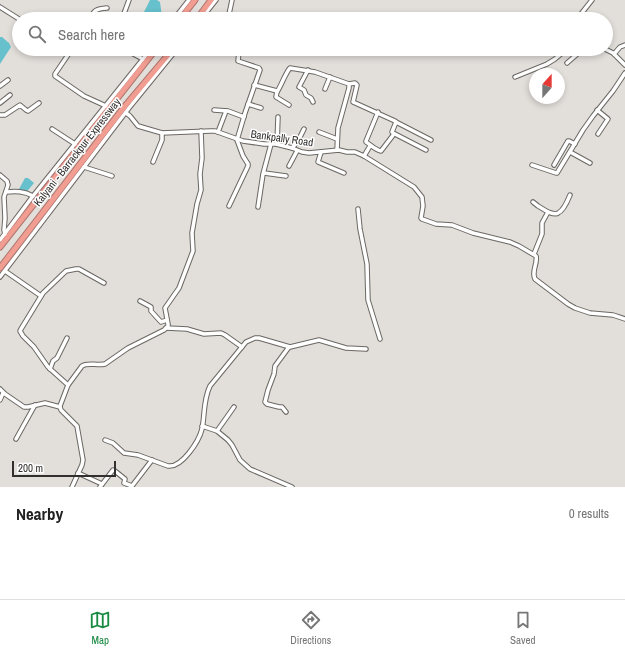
<!DOCTYPE html>
<html lang="en">
<head>
<meta charset="utf-8">
<style>
  :root { --surface:#fff; --page:#f6f6f6; --text:#222; --muted:#767676; --line:#e0e0e0; --accent:#198a42 }
  body { margin:0; font-family:"Archivo Narrow",sans-serif; background:var(--page); color:var(--text) }
  .compass { position:absolute; left:529px; top:68px; width:36px; height:36px; border-radius:50%; background:var(--surface); box-shadow:0 2px 6px #0003; rotate:21deg }
  .scale { position:absolute; left:12px; bottom:10px; width:104px; box-sizing:border-box; padding-left:4px; border:2px solid #32302f; border-top:0; font-size:11px; line-height:14px; white-space:nowrap; color:#32302f; -webkit-text-stroke:3px #fff; paint-order:stroke }
  .list { margin:0; padding:0; list-style:none }
  h2 { display:flex; justify-content:space-between; align-items:center; height:52px; margin:0; padding:0 16px; font-size:17px }
  h2 small { font-size:13px; font-weight:400; color:var(--muted) }
  .icon { flex:none; width:22px; height:22px; fill:none; stroke:currentColor; stroke-width:2; stroke-linecap:round; stroke-linejoin:round }
  .map { position:relative; flex:none; width:625px; height:487px; overflow:hidden }
  .search { position:absolute; background:var(--surface); box-shadow:0 2px 6px #0003; left:12px; right:12px; top:12px; height:44px; display:flex; align-items:center; gap:10px; box-sizing:border-box; padding:0 14px; border-radius:22px; color:var(--muted); font-size:15px }
  .sheet { height:112px; background:var(--surface) }
  nav { display:flex; justify-content:space-around; align-items:center; box-sizing:border-box; height:56px; border-top:1px solid var(--line); background:var(--surface); font-size:11px; color:var(--muted) }
  nav a { display:grid; justify-items:center; gap:2px }
  nav .on { color:var(--accent) }
  .map>svg:first-child { display:block }
  .water { fill:#66c1cc }
  .lines { fill:none; stroke-linecap:round; stroke-linejoin:round }
  .minor-casing { stroke:#6b6864; stroke-width:5.5 }
  .highway-casing { stroke:#af776f; stroke-width:7 }
  .minor { stroke:#fff; stroke-width:3.5 }
  .highway { stroke:#f29d92; stroke-width:5 }
  .labels { text-anchor:middle; stroke-width:3; stroke-linejoin:round; paint-order:stroke }
  .street-label { font-size:11px; fill:#32302f; stroke:#fff }
</style>
</head>
<body>
<div class="map">
<svg width="625" height="487" viewBox="0 0 625 487">
  <rect width="100%" height="100%" fill="#e2deda"/>
  <g class="water">
    <polygon points="150,0 157,0 160,2 162,17 161,19 145,18 143,14"/>
    <polygon points="0,37 2,37 9,43 11,47 0,64"/>
    <polygon points="25,178 28,178 34,183 25,194 19,189"/>
  </g>
  <g class="lines">
    <g class="minor-casing">
      <g id="minor">
        <polyline points="0,7 19,19"/>
        <path d="M 89,19 C 95,10 95,9 107,8"/>
        <polyline points="122,19 129,0"/>
        <polyline points="174,19 189,0"/>
        <polyline points="201,19 216,0"/>
        <polyline points="228,19 232,0"/>
        <polyline points="577,19 592,0"/>
        <polyline points="70,49 71,51 70,52 55,74 55,76 84,96 106,106"/>
        <polyline points="124,49 143,59"/>
        <polyline points="605,49 613,53 625,65"/>
        <polyline points="614,54 620,47 625,45"/>
        <polyline points="567,63 583,49"/>
        <polyline points="308,70 299,87 304,90 306,95 311,98 313,102"/>
        <polyline points="515,77 547,64 555,59 567,49"/>
        <polyline points="349,84 355,83 357,85 353,102 395,121 396,122 392,132 393,133 426,150"/>
        <polyline points="254,85 277,91 276,97 289,105"/>
        <polyline points="0,86 8,80"/>
        <polyline points="325,89 330,77"/>
        <path d="M 277,92 C 281,86 286,72 290,68 L 315,72 L 349,84 L 349,88 L 338,128 L 337,150"/>
        <polyline points="0,103 10,95"/>
        <polyline points="248,104 261,108"/>
        <polyline points="214,110 228,111 244,117"/>
        <polyline points="597,110 608,119 598,134"/>
        <path d="M 378,112 L 366,141 L 366,142 C 371,145 375,150 381,151 L 394,134"/>
        <path d="M 126,113 L 130,116 L 138,126 L 162,133 L 210,131 L 215,131 L 243,141 L 264,144 L 276,144 L 292,148 L 302,152 L 309,153 L 339,150 L 347,152 L 355,152 L 364,156 L 414,187 L 422,197 L 423,206 L 421,218 L 422,219 L 436,224 L 452,225 L 473,233 L 510,242 L 519,246 L 536,256 C 538,264 531,271 535,279 L 568,304 L 575,308 L 590,313 L 613,315 L 625,319"/>
        <polyline points="0,115 5,115 20,105 26,110 28,111 39,103"/>
        <polyline points="396,122 431,140"/>
        <polyline points="52,129 75,144"/>
        <polyline points="218,132 226,111"/>
        <polyline points="319,132 337,139"/>
        <polyline points="277,144 278,117"/>
        <polyline points="292,148 298,141 304,129"/>
        <polyline points="321,152 318,162 344,173"/>
        <polyline points="570,152 590,163"/>
        <polyline points="364,156 370,146"/>
        <polyline points="153,162 162,140 162,133"/>
        <polyline points="532,165 556,173 557,173 583,130 593,116 613,91 625,73"/>
        <polyline points="554,165 568,141 569,141 575,144"/>
        <polyline points="289,166 297,151"/>
        <polyline points="84,167 112,176"/>
        <polyline points="264,173 286,176"/>
        <polyline points="0,175 7,181 8,185 4,197 5,218 4,230 5,234"/>
        <path d="M 6,192 C 16,191 24,191 33,196"/>
        <polyline points="533,202 538,206 548,212 542,223 542,234 534,254"/>
        <polyline points="229,206 248,166 248,164 243,156 237,140 245,113 260,70 259,68 238,61 239,51 237,49"/>
        <polyline points="258,207 263,174 271,144"/>
        <polyline points="358,209 360,229 367,264 368,300 380,339"/>
        <path d="M 548,212 C 551,213 556,215 558,213 C 563,211 568,200 570,195"/>
        <polyline points="0,240 33,196 151,49"/>
        <polyline points="5,271 41,296"/>
        <polyline points="0,277 129,108 177,49"/>
        <polyline points="140,301 151,307 151,311 161,322 167,320"/>
        <polyline points="166,328 187,329 204,334 221,333 225,335 242,347"/>
        <polyline points="50,369 53,361 57,358 67,338"/>
        <polyline points="68,385 48,367 34,347 23,336 20,331 21,329 43,293 66,271 76,269 79,269 104,283"/>
        <polyline points="0,389 5,394 24,407 28,407 45,403 60,407"/>
        <polyline points="0,400 3,393"/>
        <polyline points="286,412 282,407 279,407 267,404 265,402 268,390 274,374 275,366 289,347"/>
        <polyline points="202,426 217,431 228,440 232,445 240,460 250,469 292,487"/>
        <polyline points="217,431 234,407"/>
        <polyline points="16,439 35,405"/>
        <path d="M 105,440 L 113,443 L 124,453 L 138,455 L 168,466 C 182,468 199,441 202,429 C 205,415 203,400 210,386 L 246,342 L 255,338 L 259,338 L 290,347 L 319,340 L 346,348 L 366,349"/>
        <polyline points="78,473 102,484"/>
        <path d="M 72,487 L 82,465 L 83,460 L 77,426 L 61,410 L 60,407 L 60,406 L 68,385 L 82,366 C 88,362 97,366 105,364 L 128,348 L 164,330 L 168,326 L 168,324 L 165,308 L 179,288 L 193,251 L 192,233 L 197,204 L 201,190 L 200,174 L 202,158 L 201,131"/>
        <polyline points="100,487 113,470 115,471 125,479 124,483 132,486 152,460"/>
      </g>
    </g>
    <g class="highway-casing">
      <g id="highway">
        <polyline points="180,19 195,0"/>
        <polyline points="197,19 211,0"/>
        <polyline points="0,247 156,49"/>
        <polyline points="0,268 125,106 173,49"/>
      </g>
    </g>
    <use href="#minor" class="minor"/>
    <use href="#highway" class="highway"/>
  </g>
  <g class="labels">
    <g class="street-label">
      <text transform="translate(282 138) rotate(8)" y="4">Bankpally Road</text>
      <text transform="translate(77 152) rotate(-52)" y="4">Kalyani - Barrackpur Expressway</text>
    </g>
  </g>
</svg>
<svg class="compass" viewBox="-18 -18 36 36"><path d="M0-13l5 13h-10z" fill="#e53935"/><path d="M0 13l5-13h-10z" fill="#767676"/></svg>
<div class="scale">200 m</div>
<div class="search"><svg class="icon" aria-label="search" viewBox="0 0 24 24"><circle cx="10" cy="10" r="6"/><path d="M15 15l6 6"/></svg>Search here</div>
</div>
<section class="sheet">
<h2>Nearby<small>0 results</small></h2>
<ul class="list">
</ul>
</section>
<nav>
<a class="on"><svg class="icon" aria-label="map" viewBox="0 0 24 24"><path d="M3 6l6-2 6 2 6-2v14l-6 2-6-2-6 2zM9 4v14M15 6v14"/></svg>Map</a>
<a><svg class="icon" aria-label="directions" viewBox="0 0 24 24"><path d="M12 3l9 9-9 9-9-9zM9 14v-3h6M13 9l2 2-2 2"/></svg>Directions</a>
<a><svg class="icon" aria-label="saved" viewBox="0 0 24 24"><path d="M7 4h10v16l-5-4-5 4z"/></svg>Saved</a>
</nav>
</body>
</html>
